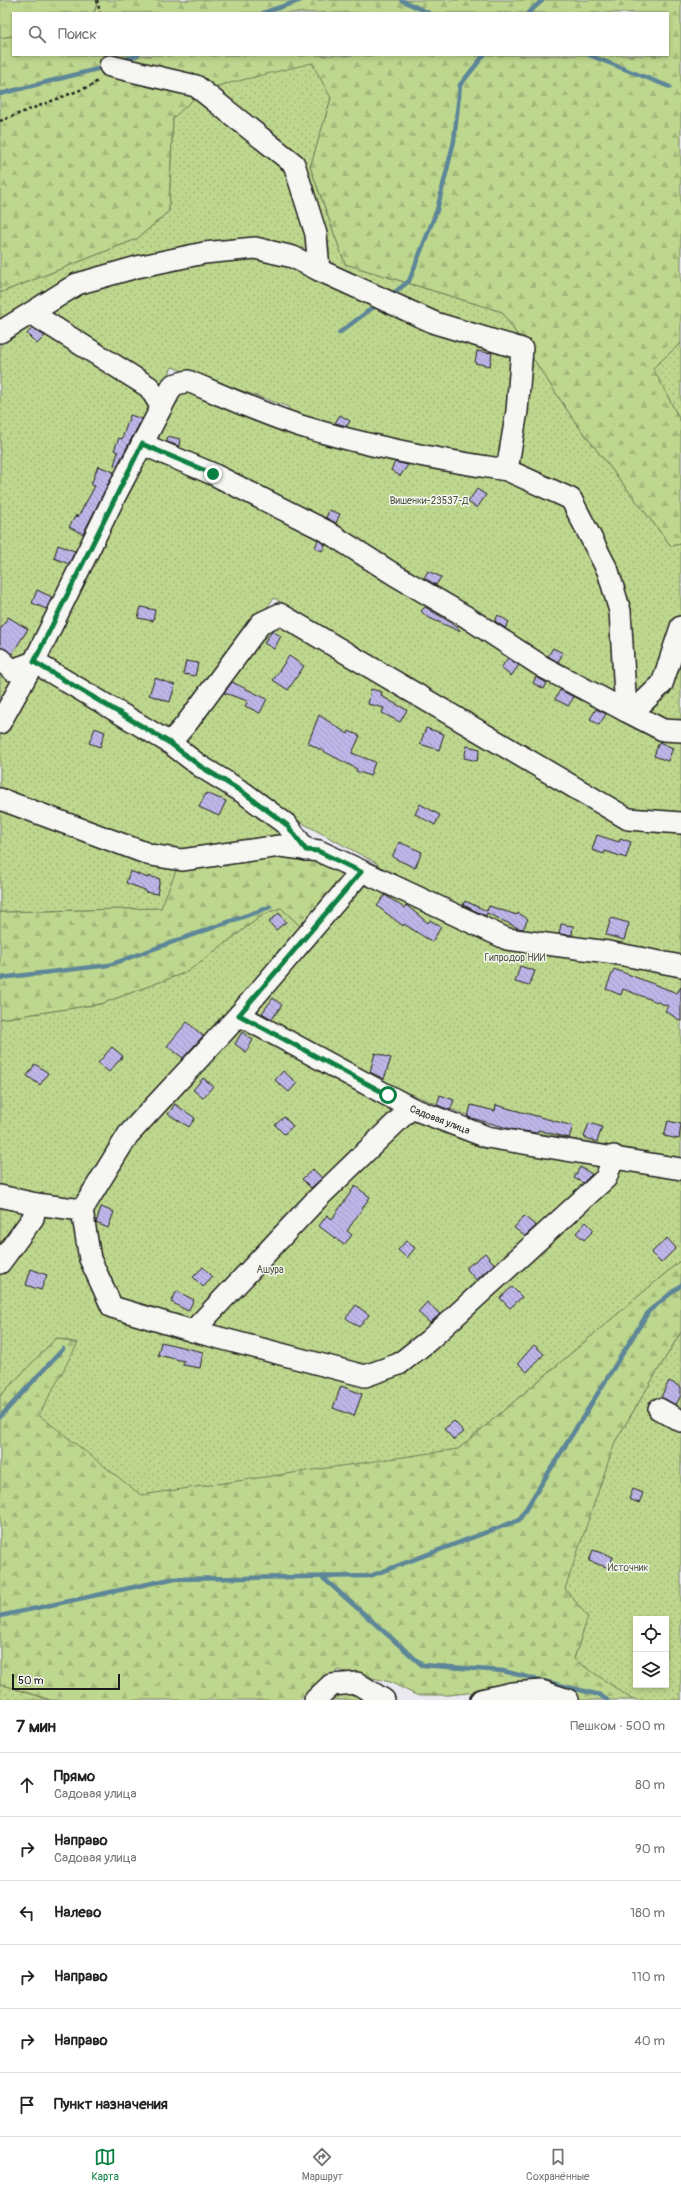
<!DOCTYPE html>
<html lang="ru">
<head>
<meta charset="utf-8">
<style>
  :root { --surface:#fff; --page:#f6f6f6; --text:#222; --muted:#767676; --line:#e0e0e0; --accent:#0b8043 }
  body { margin:0; font-family:Pangolin,sans-serif; background:var(--page); color:var(--text) }
  .controls { position:absolute; right:12px; bottom:12px; display:grid; overflow:hidden; border-radius:0px; box-shadow:0 2px 6px #0003 }
  .controls button { width:36px; height:36px; display:grid; place-items:center; padding:0; border:0; border-bottom:1px solid var(--line); background:var(--surface); color:var(--text); font:20px sans-serif }
  .scale { position:absolute; left:12px; bottom:10px; width:108px; box-sizing:border-box; padding-left:4px; border:2px solid #1c1c1c; border-top:0; font-size:11px; line-height:14px; white-space:nowrap; color:#1c1c1c; -webkit-text-stroke:3px #f6f6f2; paint-order:stroke }
  .stop { position:absolute; width:12px; height:12px; margin:-9px; border:3px solid #0b8043; border-radius:50%; background:#fff }
  .stop.end { background:#0b8043; border-color:#fff; box-shadow:0 1px 4px #0008 }
  .list { margin:0; padding:0; list-style:none }
  h2 { display:flex; justify-content:space-between; align-items:center; height:52px; margin:0; padding:0 16px; font-size:17px }
  h2 small { font-size:13px; font-weight:400; color:var(--muted) }
  .list li { display:grid; grid-template-columns:26px 1fr auto; gap:12px; align-items:center; box-sizing:border-box; height:64px; padding:0 16px; border-top:1px solid var(--line) }
  .list b { display:block; font-size:15px; white-space:nowrap }
  .list p { margin:0; font-size:13px; white-space:nowrap; color:var(--muted) }
  .list em { font-size:13px; font-style:normal; color:var(--muted) }
  .icon { flex:none; width:22px; height:22px; fill:none; stroke:currentColor; stroke-width:2; stroke-linecap:round; stroke-linejoin:round }
  .map { position:relative; flex:none; width:681px; height:1700px; overflow:hidden }
  .search { position:absolute; background:var(--surface); box-shadow:0 2px 6px #0003; left:12px; right:12px; top:12px; height:44px; display:flex; align-items:center; gap:10px; box-sizing:border-box; padding:0 14px; border-radius:0px; color:var(--muted); font-size:15px }
  .sheet { height:436px; background:var(--surface) }
  nav { display:flex; justify-content:space-around; align-items:center; box-sizing:border-box; height:56px; border-top:1px solid var(--line); background:var(--surface); font-size:11px; color:var(--muted) }
  nav a { display:grid; justify-items:center; gap:2px }
  nav .on { color:var(--accent) }
  .map>svg:first-child { display:block }
  .grass { fill:url(#grass-tufts); stroke:#6d7a55 }
  .forest { fill:url(#forest-firs); stroke:#6d7a55 }
  .garden { fill:url(#garden-dots); stroke:#6d7a55; fill-rule:evenodd }
  .lines { fill:none; stroke-linecap:round; stroke-linejoin:round }
  .stream { stroke:#5d8698; stroke-width:4.5 }
  .building { fill:url(#building-back-hatch); stroke:#1c1c1c }
  .minor-casing { stroke:#1c1c1c; stroke-width:24 }
  .path { stroke:#1c1c1c; stroke-width:2.5; stroke-dasharray:3 3; stroke-linecap:butt }
  .minor { stroke:#f6f6f2; stroke-width:21 }
  .route { stroke:#0b8043; stroke-width:5 }
  .labels { text-anchor:middle; stroke-width:3; stroke-linejoin:round; paint-order:stroke }
  .park-label { font-size:10px; fill:#4d543e; stroke:#f6f6f2 }
  .street-label { font-size:10px; fill:#1c1c1c; stroke:#f6f6f2 }
</style>
</head>
<body>
<div class="map">
<svg width="681" height="1700" viewBox="0 0 681 1700">
  <defs>
    <pattern id="grass-tufts" width="24" height="20" patternUnits="userSpaceOnUse"><rect width="24" height="20" fill="#bed78e"/><path d="M3 7l-1-3M5 7V3M7 7l1-3M15 17l-1-3M17 17v-4M19 17l1-3" fill="none" stroke="#a3b87a"/></pattern>
    <pattern id="forest-firs" width="22" height="20" patternUnits="userSpaceOnUse"><rect width="22" height="20" fill="#bed78e"/><path d="M5 1l3.5 6h-7zM16 11l3.5 6h-7z" fill="#a3b87a"/></pattern>
    <pattern id="garden-dots" width="8" height="8" patternUnits="userSpaceOnUse"><rect width="8" height="8" fill="#bed78e"/><path d="M2 2h.1M6 6h.1" fill="none" stroke="#a3b87a" stroke-width="1.8" stroke-linecap="round"/></pattern>
    <pattern id="building-back-hatch" width="6" height="6" patternUnits="userSpaceOnUse"><rect width="6" height="6" fill="#beb6e8"/><path d="M-1 5l2 2M0 0l6 6M5-1l2 2" fill="none" stroke="#a39cc6"/></pattern>
  </defs>
  <rect width="100%" height="100%" fill="#ebe9f0"/>
  <filter id="ink" filterUnits="userSpaceOnUse"><feTurbulence type="fractalNoise" baseFrequency=".025" numOctaves="2"/><feDisplacementMap in="SourceGraphic" scale="8" xChannelSelector="R" yChannelSelector="G"/><feConvolveMatrix kernelMatrix="1 2 1 2 8 2 1 2 1" color-interpolation-filters="sRGB"/></filter>
  <g filter="url(#ink)">
    <polygon class="grass" points="0,0 98,0 94,13 13,13 13,36 0,38"/>
    <g class="forest">
      <polygon points="98,0 681,0 681,343 654,368 681,422 681,544 671,546 575,422 502,312 345,264 310,167 331,98 173,118 169,211 137,239 0,293 0,38 13,36 13,55 668,55 668,13 94,13"/>
      <polygon points="279,852 330,864 341,874 339,888 302,928 281,908 264,914 187,972 101,1004 0,1019 0,912 160,908 177,868"/>
      <polygon points="681,1260 681,1332 615,1442 588,1617 574,1659 633,1700 582,1700 571,1693 542,1685 449,1695 416,1695 390,1682 338,1670 298,1700 50,1700 0,1684 0,1396 56,1338 458,1449"/>
    </g>
    <g class="garden">
      <polygon points="312,63 331,98 310,167 345,264 502,312 575,422 671,546 681,544 681,816 629,814 417,689 274,598 169,733 44,660 164,417 182,387 282,424 289,407 172,367 161,392 0,709 0,293 137,239 169,211 173,118 205,89"/>
      <polygon points="681,343 681,422 653,368"/>
      <polygon points="281,621 622,824 681,829 681,1158 543,1134 483,1121 394,1088 319,1050 253,1008 378,864 295,819 277,837 178,853 0,793 0,737 34,673 174,749 266,629"/>
      <polygon points="0,808 177,868 161,908 0,912"/>
      <polygon points="281,908 302,928 228,1013 395,1104 681,1174 681,1260 458,1449 141,1495 39,1415 78,1343 56,1338 0,1396 0,1019 101,1004 187,972 264,914"/>
      <path d="M 681,1332 L 681,1700 L 633,1700 L 574,1659 L 588,1617 L 565,1589 L 615,1442 ZM 636,1619 L 666,1619 L 666,1685 L 636,1685 Z"/>
      <polygon points="0,1684 50,1700 0,1700"/>
      <polygon points="355,1686 374,1700 324,1700"/>
    </g>
    <g class="lines">
      <g class="stream">
        <polyline points="401,0 429,13"/>
        <polyline points="263,13 301,0"/>
        <polyline points="528,13 543,0"/>
        <polyline points="589,55 670,87"/>
        <polyline points="121,61 138,55"/>
        <polyline points="0,94 105,67"/>
        <polyline points="390,296 409,281 437,210 454,141 460,85 484,55"/>
        <polyline points="339,333 379,303"/>
        <polyline points="0,978 109,965 270,907"/>
        <polyline points="0,1417 63,1349"/>
        <polyline points="322,1577 422,1665 503,1671 600,1695 607,1700"/>
        <polyline points="0,1616 171,1579 370,1576 519,1520 649,1311 681,1285"/>
      </g>
    </g>
    <g class="building">
      <polygon points="32,328 45,336 37,344 27,334"/>
      <polygon points="477,351 492,353 490,366 475,363"/>
      <polygon points="130,415 142,419 117,466 114,465 118,452 114,450 119,438 122,439"/>
      <polygon points="340,415 350,421 347,426 335,423"/>
      <polygon points="168,436 180,439 179,446 167,442"/>
      <polygon points="395,462 408,465 400,476 391,470"/>
      <polygon points="98,466 114,472 83,534 69,527 76,515 78,517 95,486 91,485"/>
      <polygon points="477,489 486,495 477,508 468,502"/>
      <polygon points="329,510 340,514 336,523 326,518"/>
      <polygon points="318,540 325,545 322,551 315,548"/>
      <polygon points="58,545 75,551 69,564 54,558"/>
      <polygon points="428,571 441,577 436,585 424,578"/>
      <polygon points="37,590 52,597 46,609 32,603"/>
      <polygon points="141,607 155,610 153,621 138,618"/>
      <polygon points="425,607 452,623 460,630 459,631 427,617 421,611"/>
      <polygon points="498,615 509,622 505,628 495,621"/>
      <polygon points="8,617 28,629 12,654 0,647 0,630"/>
      <polygon points="272,631 281,636 274,649 264,643"/>
      <polygon points="553,648 563,653 558,662 548,656"/>
      <polygon points="289,656 304,666 288,690 273,680"/>
      <polygon points="508,658 519,665 511,676 501,668"/>
      <polygon points="186,661 198,663 195,676 183,674"/>
      <polygon points="536,677 547,683 544,689 533,683"/>
      <polygon points="155,678 175,685 170,702 149,695"/>
      <polygon points="232,682 267,699 260,713 245,706 248,701 224,693"/>
      <polygon points="371,689 382,692 381,696 407,710 400,722 382,713 384,708 368,704"/>
      <polygon points="560,690 574,697 568,706 555,699"/>
      <polygon points="596,709 606,714 599,725 590,719"/>
      <polygon points="319,715 348,734 349,731 360,736 352,753 375,762 370,776 356,771 357,769 308,743"/>
      <polygon points="95,728 105,732 100,747 89,743"/>
      <polygon points="426,728 444,734 439,750 420,744"/>
      <polygon points="659,742 673,748 668,761 654,756"/>
      <polygon points="467,746 480,749 477,761 464,758"/>
      <polygon points="206,793 226,801 219,816 199,807"/>
      <polygon points="420,804 440,815 435,825 415,814"/>
      <polygon points="597,835 619,842 620,838 631,842 626,858 605,851 604,854 592,850"/>
      <polygon points="399,842 422,852 415,868 392,857"/>
      <polygon points="130,871 148,878 148,876 160,879 157,894 145,892 145,890 126,883"/>
      <polygon points="385,895 404,908 406,905 428,923 430,920 441,927 432,942 404,924 403,926 377,906"/>
      <polygon points="465,901 487,911 489,906 517,915 518,913 528,919 523,929 518,928 487,913 486,916 463,905"/>
      <polygon points="279,913 286,922 276,930 269,922"/>
      <polygon points="611,918 629,923 624,940 606,935"/>
      <polygon points="561,924 573,926 572,935 559,934"/>
      <polygon points="520,966 535,971 529,986 515,982"/>
      <polygon points="614,969 677,993 681,987 681,1021 665,1011 668,1006 623,989 621,995 606,989"/>
      <polygon points="273,998 282,1005 272,1019 262,1013"/>
      <polygon points="187,1022 203,1036 183,1058 167,1046"/>
      <polygon points="242,1032 253,1040 246,1052 235,1044"/>
      <polygon points="112,1047 123,1056 109,1072 98,1063"/>
      <polygon points="375,1053 391,1058 384,1079 370,1072"/>
      <polygon points="35,1064 48,1073 40,1085 27,1076"/>
      <polygon points="283,1071 297,1083 289,1092 275,1080"/>
      <polygon points="203,1078 213,1086 203,1098 193,1090"/>
      <polygon points="440,1095 454,1100 450,1110 437,1105"/>
      <polygon points="175,1104 195,1118 189,1127 168,1114"/>
      <polygon points="471,1105 495,1111 496,1105 573,1126 569,1138 538,1130 537,1133 511,1129 468,1117"/>
      <polygon points="284,1117 293,1126 284,1134 275,1125"/>
      <polygon points="668,1121 681,1124 679,1139 664,1136"/>
      <polygon points="589,1123 602,1127 597,1142 584,1137"/>
      <polygon points="580,1167 592,1174 583,1183 574,1178"/>
      <polygon points="313,1169 322,1178 311,1188 302,1179"/>
      <polygon points="355,1186 370,1197 347,1231 352,1235 344,1245 319,1226 327,1215 332,1219"/>
      <polygon points="101,1207 114,1212 108,1228 96,1223"/>
      <polygon points="524,1216 536,1226 525,1236 514,1228"/>
      <polygon points="586,1222 594,1230 584,1240 576,1233"/>
      <polygon points="667,1238 676,1248 661,1263 651,1253"/>
      <polygon points="406,1241 415,1248 407,1258 398,1250"/>
      <polygon points="485,1253 494,1264 476,1280 466,1268"/>
      <polygon points="203,1267 213,1277 203,1287 193,1277"/>
      <polygon points="31,1269 47,1275 41,1290 26,1285"/>
      <polygon points="512,1287 522,1297 510,1308 500,1298"/>
      <polygon points="177,1291 194,1300 188,1311 171,1302"/>
      <polygon points="427,1302 440,1314 430,1323 418,1312"/>
      <polygon points="356,1305 369,1315 359,1327 346,1318"/>
      <polygon points="161,1342 203,1352 200,1368 183,1365 184,1361 158,1355"/>
      <polygon points="534,1345 544,1354 527,1372 518,1363"/>
      <polygon points="669,1381 681,1387 681,1395 676,1405 661,1397"/>
      <polygon points="341,1386 362,1394 354,1416 333,1408"/>
      <polygon points="454,1421 464,1432 454,1440 444,1429"/>
      <polygon points="633,1489 643,1493 639,1503 629,1499"/>
      <polygon points="593,1550 613,1557 609,1568 589,1561"/>
    </g>
    <g class="lines">
      <g class="minor-casing">
        <g id="minor">
          <polyline points="110,66 196,86 294,164 316,234 319,270 435,323 522,349 517,411 507,470 571,499 608,571 620,611 626,711 663,730 681,731"/>
          <polyline points="31,313 77,284 137,267 204,253 255,248 293,257 319,270"/>
          <polyline points="0,332 31,313 149,387 161,406"/>
          <polyline points="142,444 213,474 326,531 395,575 465,616 543,667 626,711 638,707 662,684 681,627"/>
          <polyline points="0,659 12,670 34,662 170,743 200,766 244,793 287,825 306,850"/>
          <path d="M 0,723 L 34,662 L 114,498 L 173,385 L 188,381 C 226,397 265,415 304,427 C 371,447 439,460 507,470"/>
          <polyline points="170,743 187,723 261,623 280,614 628,819 681,823"/>
          <polyline points="0,799 151,855 182,860 280,846 319,851 507,939 608,952 681,966"/>
          <polyline points="361,872 239,1015 411,1108 487,1137 681,1169"/>
          <polyline points="239,1015 128,1135 82,1210 90,1259 112,1307 193,1331 365,1376 399,1364 428,1341 606,1178 614,1156"/>
          <polyline points="0,1196 36,1204 82,1210"/>
          <polyline points="0,1263 33,1218 36,1204"/>
          <polyline points="193,1331 316,1200 411,1108"/>
          <polyline points="659,1409 681,1421"/>
          <polyline points="315,1700 331,1685 357,1683 384,1700"/>
          <polyline points="481,1700 512,1693 541,1691 568,1700"/>
        </g>
      </g>
      <g class="path">
        <polyline points="97,0 100,13"/>
        <polyline points="0,121 93,85 99,79"/>
      </g>
      <use href="#minor" class="minor"/>
    </g>
  </g>
  <g class="lines" filter="url(#ink)">
    <polyline class="route" points="213,474 142,444 34,662 170,743 200,766 244,793 287,825 306,850 318,851 361,872 239,1015 388,1095"/>
  </g>
  <g class="labels">
    <g class="park-label">
      <text x="429" y="504">Вишенки-23537-Д</text>
      <text x="515" y="961">Гипродор НИИ</text>
      <text x="270" y="1273">Ашура</text>
      <text x="628" y="1571">Источник</text>
    </g>
    <g class="street-label">
      <text transform="translate(440 1119) rotate(21)" y="4">Садовая улица</text>
    </g>
  </g>
</svg>
<div class="controls">
<button><svg class="icon" aria-label="locate" viewBox="0 0 24 24"><circle cx="12" cy="12" r="6"/><path d="M12 2v4M12 18v4M2 12h4M18 12h4"/></svg></button>
<button><svg class="icon" aria-label="layers" viewBox="0 0 24 24"><path d="M12 4l9 5-9 5-9-5zM3 14l9 5 9-5"/></svg></button>
</div>
<div class="scale">50 m</div>
<div class="stop" style="left:388px;top:1095px"></div>
<div class="stop end" style="left:213px;top:474px"></div>
<div class="search"><svg class="icon" aria-label="search" viewBox="0 0 24 24"><circle cx="10" cy="10" r="6"/><path d="M15 15l6 6"/></svg>Поиск</div>
</div>
<section class="sheet">
<h2>7 мин<small>Пешком · 500 m</small></h2>
<ul class="list">
<li><svg class="icon" aria-label="ahead" viewBox="0 0 24 24"><path d="M12 20V5M6 11l6-6 6 6"/></svg><div><b>Прямо</b><p>Садовая улица</p></div><em>80 m</em></li>
<li><svg class="icon" aria-label="right" viewBox="0 0 24 24"><path d="M7 20v-9h11M14 6l5 5-5 5"/></svg><div><b>Направо</b><p>Садовая улица</p></div><em>90 m</em></li>
<li><svg class="icon" aria-label="left" viewBox="0 0 24 24"><path d="M17 20v-9H6M10 6l-5 5 5 5"/></svg><div><b>Налево</b></div><em>180 m</em></li>
<li><svg class="icon" aria-label="right" viewBox="0 0 24 24"><path d="M7 20v-9h11M14 6l5 5-5 5"/></svg><div><b>Направо</b></div><em>110 m</em></li>
<li><svg class="icon" aria-label="right" viewBox="0 0 24 24"><path d="M7 20v-9h11M14 6l5 5-5 5"/></svg><div><b>Направо</b></div><em>40 m</em></li>
<li><svg class="icon" aria-label="arrive" viewBox="0 0 24 24"><path d="M6 21V4h12l-3 4 3 4H6"/></svg><div><b>Пункт назначения</b></div></li>
</ul>
</section>
<nav>
<a class="on"><svg class="icon" aria-label="map" viewBox="0 0 24 24"><path d="M3 6l6-2 6 2 6-2v14l-6 2-6-2-6 2zM9 4v14M15 6v14"/></svg>Карта</a>
<a><svg class="icon" aria-label="directions" viewBox="0 0 24 24"><path d="M12 3l9 9-9 9-9-9zM9 14v-3h6M13 9l2 2-2 2"/></svg>Маршрут</a>
<a><svg class="icon" aria-label="saved" viewBox="0 0 24 24"><path d="M7 4h10v16l-5-4-5 4z"/></svg>Сохранённые</a>
</nav>
</body>
</html>
